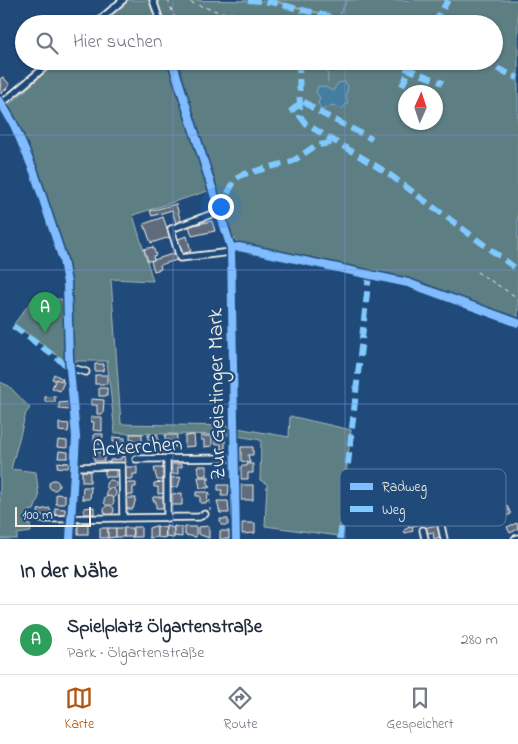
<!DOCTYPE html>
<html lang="de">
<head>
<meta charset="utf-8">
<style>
  :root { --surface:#fff; --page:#f2f2f3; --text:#1f2937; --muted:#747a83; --line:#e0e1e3; --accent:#b45309 }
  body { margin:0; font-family:"Indie Flower",sans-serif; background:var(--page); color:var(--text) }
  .compass { position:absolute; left:398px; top:85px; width:45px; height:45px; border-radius:50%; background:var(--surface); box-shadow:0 1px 4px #0004; rotate:3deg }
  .scale { position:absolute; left:15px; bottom:12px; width:76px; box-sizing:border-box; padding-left:5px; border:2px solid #f4f1e8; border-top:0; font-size:14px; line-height:18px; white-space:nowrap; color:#f4f1e8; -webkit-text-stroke:4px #1f4a7a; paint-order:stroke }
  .you { position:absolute; left:220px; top:206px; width:18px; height:18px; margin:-12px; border:4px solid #fff; border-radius:50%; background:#1a73e8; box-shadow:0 0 0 8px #1a73e833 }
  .badge { display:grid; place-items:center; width:32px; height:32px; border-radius:50%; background:var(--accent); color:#fff; font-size:16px; font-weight:700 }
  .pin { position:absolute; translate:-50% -41px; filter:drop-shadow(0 1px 2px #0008) }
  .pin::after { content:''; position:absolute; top:26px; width:18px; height:15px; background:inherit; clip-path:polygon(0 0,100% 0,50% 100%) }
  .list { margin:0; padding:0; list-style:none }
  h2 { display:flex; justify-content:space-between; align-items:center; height:65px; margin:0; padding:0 20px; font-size:21px }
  h2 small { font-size:16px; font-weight:400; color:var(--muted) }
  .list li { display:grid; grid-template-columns:32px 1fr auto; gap:15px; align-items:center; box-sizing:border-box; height:70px; padding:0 20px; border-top:1px solid var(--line) }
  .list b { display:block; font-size:19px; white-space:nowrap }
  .list p { margin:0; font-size:16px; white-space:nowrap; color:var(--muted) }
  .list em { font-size:16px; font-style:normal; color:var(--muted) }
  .icon { flex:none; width:28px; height:28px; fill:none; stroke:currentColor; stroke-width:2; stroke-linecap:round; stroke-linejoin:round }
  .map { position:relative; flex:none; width:518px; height:539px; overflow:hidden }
  .search { position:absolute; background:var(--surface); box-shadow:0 1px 4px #0004; left:15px; right:15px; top:15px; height:55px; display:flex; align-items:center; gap:12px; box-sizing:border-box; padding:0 18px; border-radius:28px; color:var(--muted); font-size:19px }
  .sheet { height:135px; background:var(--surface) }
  nav { display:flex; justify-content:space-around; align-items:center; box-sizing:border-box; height:70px; border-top:1px solid var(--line); background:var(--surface); font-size:14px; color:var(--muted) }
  nav a { display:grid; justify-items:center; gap:2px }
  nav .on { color:var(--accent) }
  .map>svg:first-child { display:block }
  .green { fill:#5d7e82; stroke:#a8b8b5; fill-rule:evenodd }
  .water { fill:#457da0; stroke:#8babbd }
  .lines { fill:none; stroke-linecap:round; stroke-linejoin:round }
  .stream { stroke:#8babbd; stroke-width:1 }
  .building { fill:#5e6c7e; stroke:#f4f1e8 }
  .minor-casing { stroke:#f4f1e8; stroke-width:9 }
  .path { stroke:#f4f1e8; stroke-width:1; stroke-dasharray:4 4; stroke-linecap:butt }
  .minor { stroke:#1f4a7a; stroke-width:5.5 }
  .quiet { stroke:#80caff; stroke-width:6; stroke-dasharray:12 6; stroke-linecap:butt }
  .cycleway-casing { stroke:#1f4a7a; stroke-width:11 }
  .cycleway { stroke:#80bcff; stroke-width:8 }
  .grid { fill:none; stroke:#7e97df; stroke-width:1; stroke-opacity:0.55 }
  .labels { text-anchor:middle; stroke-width:4.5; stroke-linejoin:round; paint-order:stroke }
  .street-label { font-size:22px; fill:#f4f1e8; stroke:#1f4a7a }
  .key { fill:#1f4a7a; stroke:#5f7c9b; stroke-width:1 }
  .key-label { font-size:14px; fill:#f4f1e8 }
</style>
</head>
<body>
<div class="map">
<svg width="518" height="539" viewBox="0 0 518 539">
  <rect width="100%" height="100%" fill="#1f4a7a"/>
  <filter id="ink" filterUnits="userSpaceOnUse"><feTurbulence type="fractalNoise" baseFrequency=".02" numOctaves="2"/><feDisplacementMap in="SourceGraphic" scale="10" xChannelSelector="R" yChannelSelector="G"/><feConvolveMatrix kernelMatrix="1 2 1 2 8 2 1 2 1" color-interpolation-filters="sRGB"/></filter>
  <g filter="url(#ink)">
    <g class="green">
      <polygon points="125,0 150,0 157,24 99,24"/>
      <path d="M 156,0 L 271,1 L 334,17 L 271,0 L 518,0 L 518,319 L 408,280 L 240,245 L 230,234 L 175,61 L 494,61 L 494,24 L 163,24 ZM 406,92 L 436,92 L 436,122 L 406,122 Z"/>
      <polygon points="57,61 169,61 211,190 133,215 153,281 111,279 121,424 231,426 230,435 115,433 107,361 73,361 70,278 58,233 35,166 8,106"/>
      <polygon points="62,299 66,362 14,324 32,300"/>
      <polygon points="0,382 9,386 30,408 26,413 11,469 36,472 39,497 34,510 29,511 27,525 30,524 31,532 17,534 17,539 0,539"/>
      <polygon points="290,416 351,430 339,536 265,526 267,484 260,480 261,440 237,436 237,428 289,437"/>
    </g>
    <polygon class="water" points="345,82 348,86 346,96 348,102 342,109 333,105 322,110 318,104 320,98 316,92 318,86 325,87 333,91 338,83"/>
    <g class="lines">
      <g class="stream">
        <polyline points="340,14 347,0"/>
        <polyline points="335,24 336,23"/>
        <polyline points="327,61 328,82"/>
      </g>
    </g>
    <g class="building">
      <polygon points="3,77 10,85 1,94 0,79"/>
      <polygon points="176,204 181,222 176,223 172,210 152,216 150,211"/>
      <polygon points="163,217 170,237 151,243 144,224"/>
      <polygon points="212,221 215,231 192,236 189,226"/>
      <polygon points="187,236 191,251 182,254 178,239"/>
      <polygon points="153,247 156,255 153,256 154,260 148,261 144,249"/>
      <polygon points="175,253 177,260 160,265 161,269 154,271 151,261"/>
      <polygon points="95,364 104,364 103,371 95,371"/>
      <polygon points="54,374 63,379 62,382 52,379"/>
      <rect x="95" y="375" width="12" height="9"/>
      <polygon points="56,379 64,382 60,391 52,388"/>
      <rect x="99" y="388" width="8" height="8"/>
      <polygon points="55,396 55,402 45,402 45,397"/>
      <polygon points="91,399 104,400 103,414 97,414 97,405 91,405"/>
      <polygon points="69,402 69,410 59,409 59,403"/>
      <polygon points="91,417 102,417 102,431 93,430 94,422 91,422"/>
      <polygon points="59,423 69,424 68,432 59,431"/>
      <polygon points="94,434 103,434 102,444 94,444"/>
      <polygon points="130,434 142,434 142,446 133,446 134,439 130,439"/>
      <polygon points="148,435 158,435 158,445 151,445 151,441 148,441"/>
      <polygon points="165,435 177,435 176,447 168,446 169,440 165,440"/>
      <polygon points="194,435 195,446 185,447 185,436"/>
      <polygon points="201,436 212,436 212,446 204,447 204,440 201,440"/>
      <polygon points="221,436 225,436 225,449 221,449 221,444 215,444 215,438 221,438"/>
      <polygon points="113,437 125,438 124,450 116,449 116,442 113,442"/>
      <polygon points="58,440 67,441 67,448 57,447"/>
      <polygon points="241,447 253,447 253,455 248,455 250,463 241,461"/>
      <polygon points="59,451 68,452 68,458 58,458"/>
      <rect x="94" y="452" width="10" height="9"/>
      <polygon points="125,456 126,463 110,464 110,460 121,459 121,457"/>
      <polygon points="58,462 69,463 68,468 57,467"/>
      <polygon points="171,464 182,464 182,467 178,467 178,474 172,474"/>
      <polygon points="247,464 253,464 253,473 248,473 248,479 241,479 241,466 247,466"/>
      <polygon points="197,466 207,466 207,476 200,476"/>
      <polygon points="125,467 137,467 137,474 133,474 133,479 125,479"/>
      <polygon points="226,467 227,477 219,477 218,468"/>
      <polygon points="116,468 116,477 105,477 105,469"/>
      <polygon points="154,468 165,468 165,480 157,480"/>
      <rect x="82" y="471" width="8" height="11"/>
      <polygon points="181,477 178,487 171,488 171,478"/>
      <polygon points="198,477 208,477 208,488 200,488"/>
      <circle cx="54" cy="485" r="5"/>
      <circle cx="111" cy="485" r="5"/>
      <polygon points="165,482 165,493 158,494 158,487 154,487 154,483"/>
      <polygon points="125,483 136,483 136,487 133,487 133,495 125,495"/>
      <polygon points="218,485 229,485 228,496 221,496 222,490 218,490"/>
      <rect x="241" y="485" width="12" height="15"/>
      <polygon points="83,487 91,487 90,499 82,499"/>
      <circle cx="111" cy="493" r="5"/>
      <polygon points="196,492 208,492 207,503 200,503 200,496 196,496"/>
      <polygon points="182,493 182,505 172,505 172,494"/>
      <polygon points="56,494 65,495 65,504 56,504"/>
      <circle cx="109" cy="501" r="5"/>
      <polygon points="153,497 164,497 164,508 156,508 156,501 153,501"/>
      <polygon points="124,498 136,498 133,509 125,509"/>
      <polygon points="217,501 228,501 229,513 220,513"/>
      <circle cx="109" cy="510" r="5"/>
      <polygon points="507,506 511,514 504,517 501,510"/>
      <polygon points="94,507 94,514 84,514 84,508"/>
      <polygon points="418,507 422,524 409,527 405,509"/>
      <polygon points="50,508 51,516 39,518 38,510"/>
      <polygon points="55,508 65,509 65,516 55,515"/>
      <polygon points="220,519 228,519 228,525 221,525"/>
      <rect x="78" y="523" width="10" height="11"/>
      <polygon points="242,523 255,523 255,533 242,534"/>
      <polygon points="517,523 518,529 510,533 507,527"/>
      <polygon points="437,525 440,537 434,539 433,532 425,534 423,528"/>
      <polygon points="155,526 157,526 157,537 149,538 149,528"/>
      <polygon points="157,526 166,528 165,538 157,537"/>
      <polygon points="166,526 174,528 174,538 166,537"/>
      <polygon points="174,526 182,528 182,537 174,536"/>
      <polygon points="209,526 209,538 198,534 198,527"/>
      <polygon points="412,526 413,531 405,533 404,530"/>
      <rect x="133" y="527" width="8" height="10"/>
      <polygon points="185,527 196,527 196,537 185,535"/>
      <rect x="100" y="528" width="8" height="10"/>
      <polygon points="108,528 116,528 116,537 108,538"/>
      <rect x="116" y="528" width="8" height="9"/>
      <polygon points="124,528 132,528 133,537 124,537"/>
      <rect x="220" y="531" width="9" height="8"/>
    </g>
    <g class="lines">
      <g class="minor-casing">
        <g id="minor">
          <polyline points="153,0 161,24"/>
          <polyline points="95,24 123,0"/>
          <polyline points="172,61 231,248 236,539"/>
          <polyline points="0,101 14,125 34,172 63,260 67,283 69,357 76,437 70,539"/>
          <polyline points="0,105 52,61"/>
          <polyline points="219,209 212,214 171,229 180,258 231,252"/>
          <polyline points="231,248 239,247 408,283 518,323"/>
          <polyline points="69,367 86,372"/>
          <polyline points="136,459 233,458"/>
          <polyline points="167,459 167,518"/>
          <polyline points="74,467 122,466 123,518"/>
          <polyline points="426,513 440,521 444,539"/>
          <polyline points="41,519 199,517 205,514"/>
          <polyline points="423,530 425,539"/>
          <polyline points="515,539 518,538"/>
        </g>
      </g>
      <g class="path">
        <polyline points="168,0 177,24"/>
        <polyline points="183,0 219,12 235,13 239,15 243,24"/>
        <polyline points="191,61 191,62"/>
        <polyline points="477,272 518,298"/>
        <polyline points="209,476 210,510"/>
      </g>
      <use href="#minor" class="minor"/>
      <g class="quiet">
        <polyline points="248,0 271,2 358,24"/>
        <polyline points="315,24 326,16"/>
        <polyline points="434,24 448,0"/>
        <polyline points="299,61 300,116 306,124 386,172 518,270"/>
        <polyline points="388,61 443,83"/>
        <polyline points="481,61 518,78"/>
        <polyline points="402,86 414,61"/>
        <polyline points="290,112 303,101 317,111 372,139"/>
        <polyline points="219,209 235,180 241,175 293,161 315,146 334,142"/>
        <polyline points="13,326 69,367"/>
        <polyline points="344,500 369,275"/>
        <polyline points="340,539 344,500 376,504 389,508 415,490 422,489 428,493 431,505"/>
      </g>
      <g class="cycleway-casing">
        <g id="cycleway">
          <polyline points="172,61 231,248 236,539"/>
          <polyline points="0,101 14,125 34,172 63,260 67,283 69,357 76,437 70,539"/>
          <polyline points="231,248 239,247 408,283 518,323"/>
        </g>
      </g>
      <use href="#cycleway" class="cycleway"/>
    </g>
  </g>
  <path class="grid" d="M 173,0 L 173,24M 345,0 L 345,24M 173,61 L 173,539M 345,61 L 345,539M 0,135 L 518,135M 0,270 L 518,270M 0,404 L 518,404"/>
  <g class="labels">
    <g class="street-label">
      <text transform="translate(215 394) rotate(-91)" y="8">Zur Geistinger Mark</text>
      <text transform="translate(137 445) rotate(-4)" y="8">Ackerchen</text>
    </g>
  </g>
  <rect x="340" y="469" width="166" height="57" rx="8" class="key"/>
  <rect x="350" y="483" width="23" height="7" fill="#80bcff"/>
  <rect x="350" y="506" width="23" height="6" fill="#80caff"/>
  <g class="key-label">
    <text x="382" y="491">Radweg</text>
    <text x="382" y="514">Weg</text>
  </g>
</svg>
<svg class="compass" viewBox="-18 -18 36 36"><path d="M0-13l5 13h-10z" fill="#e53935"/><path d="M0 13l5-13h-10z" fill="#747a83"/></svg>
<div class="scale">100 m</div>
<div class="you"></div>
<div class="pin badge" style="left:45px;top:333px;background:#2e9e5b">A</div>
<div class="search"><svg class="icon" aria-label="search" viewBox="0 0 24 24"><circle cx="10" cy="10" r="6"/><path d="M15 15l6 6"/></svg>Hier suchen</div>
</div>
<section class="sheet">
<h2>In der Nähe<small></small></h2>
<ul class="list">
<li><span class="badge" style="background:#2e9e5b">A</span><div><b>Spielplatz Ölgartenstraße</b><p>Park · Ölgartenstraße</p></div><em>280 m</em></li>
</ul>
</section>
<nav>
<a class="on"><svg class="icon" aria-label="map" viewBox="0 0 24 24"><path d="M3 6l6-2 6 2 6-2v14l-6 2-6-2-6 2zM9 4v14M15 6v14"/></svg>Karte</a>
<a><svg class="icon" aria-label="directions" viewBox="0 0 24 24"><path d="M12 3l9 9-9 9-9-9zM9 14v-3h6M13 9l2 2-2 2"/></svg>Route</a>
<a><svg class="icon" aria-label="saved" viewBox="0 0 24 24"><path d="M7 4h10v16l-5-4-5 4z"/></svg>Gespeichert</a>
</nav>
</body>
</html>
